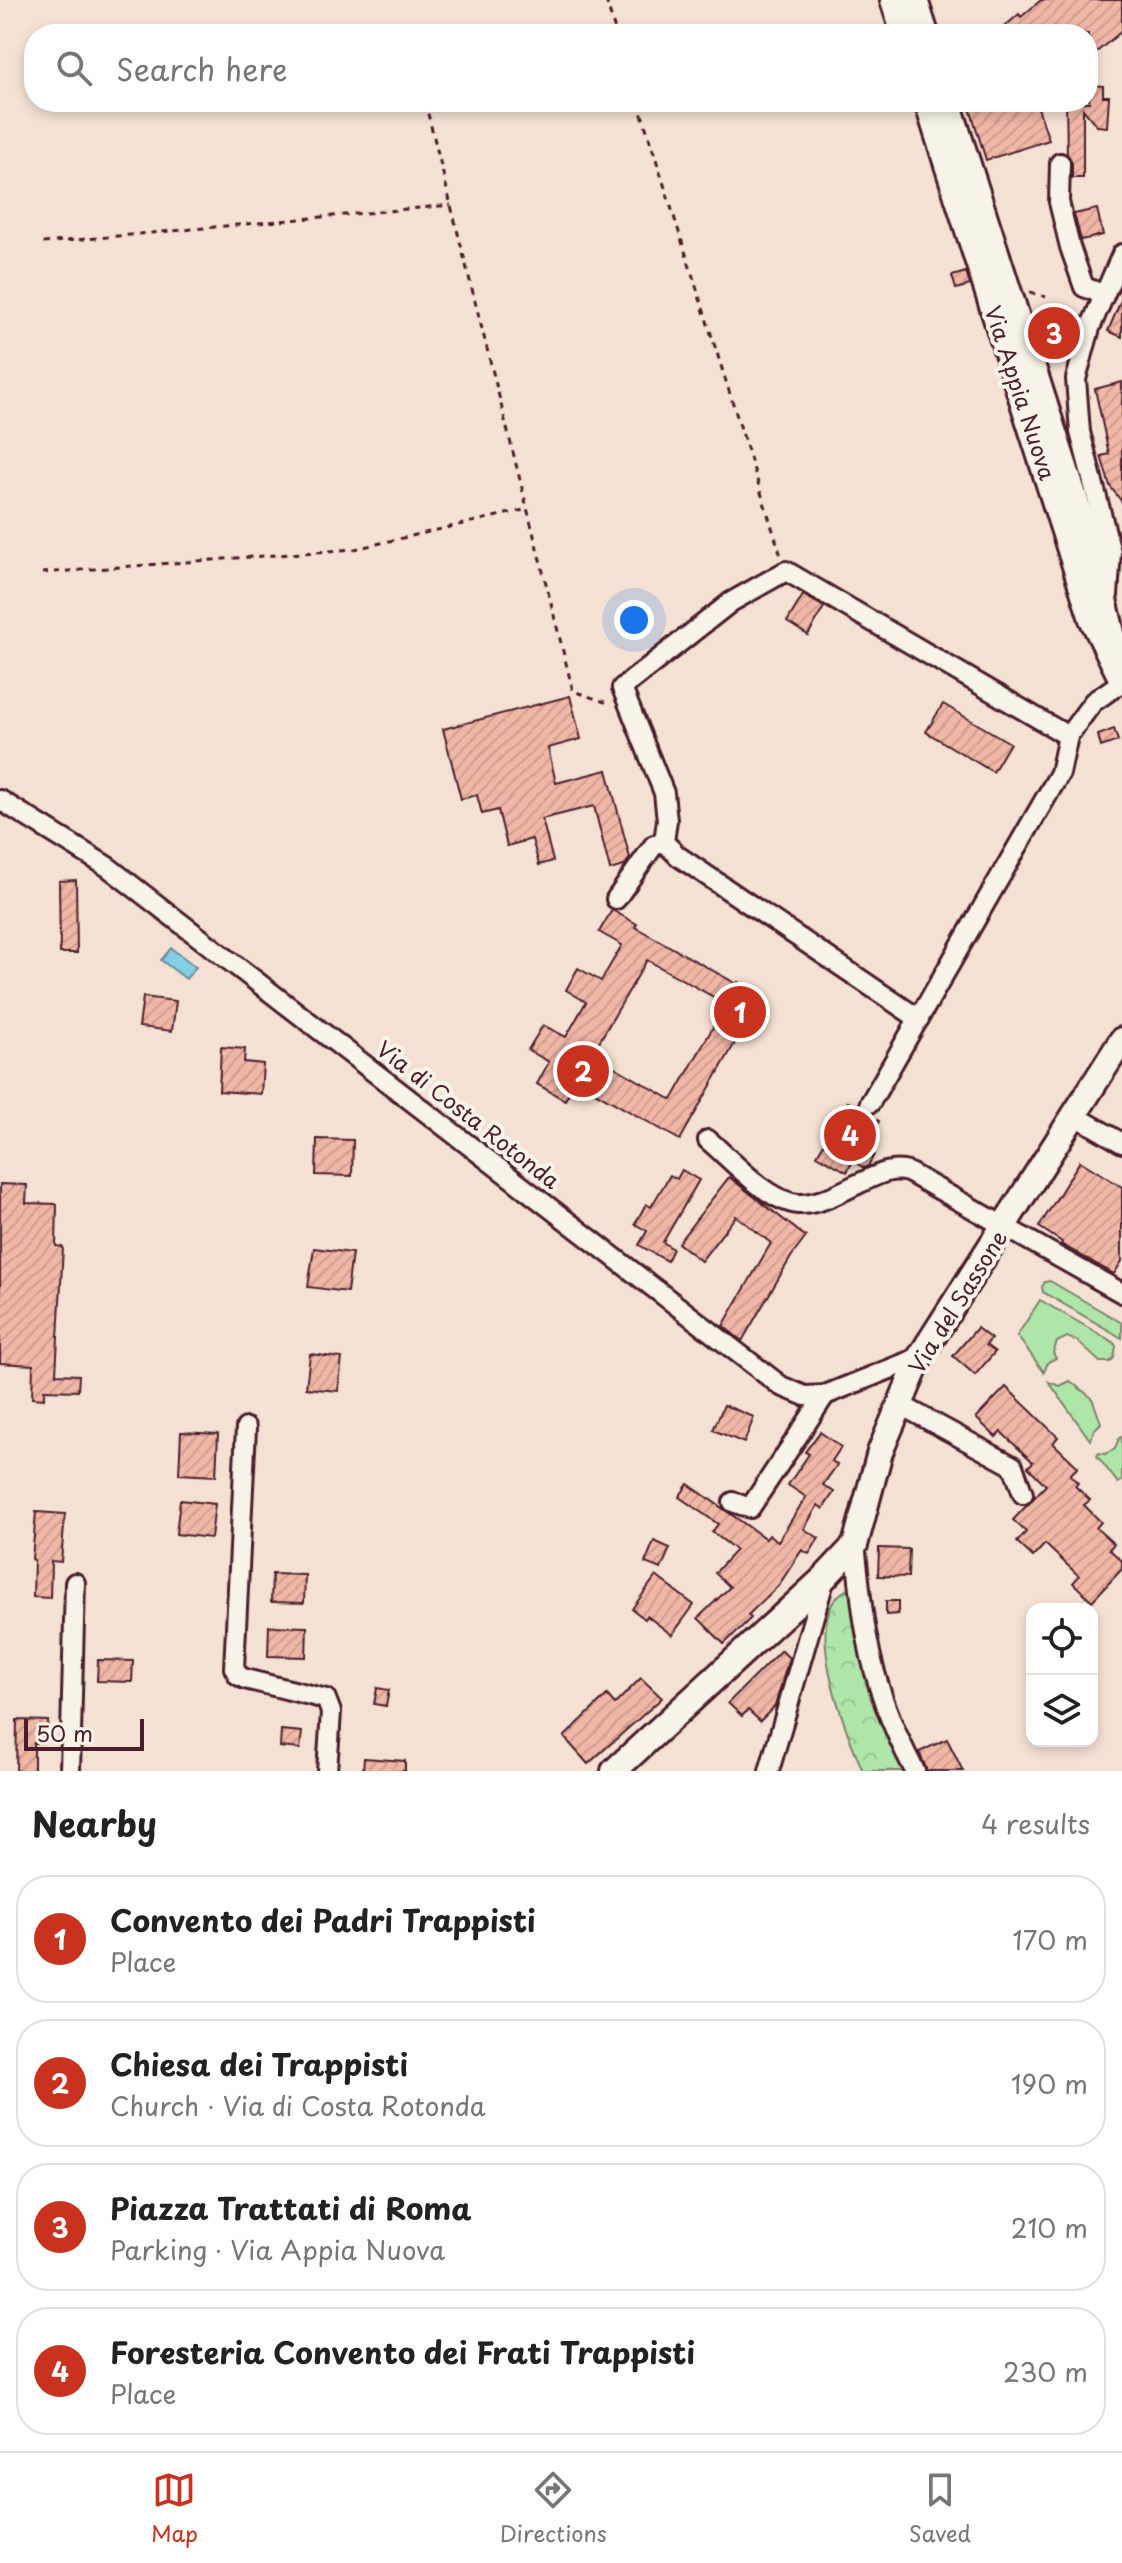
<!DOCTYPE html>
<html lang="en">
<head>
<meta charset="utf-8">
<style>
  :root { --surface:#fff; --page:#f6f6f6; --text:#222; --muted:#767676; --line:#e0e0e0; --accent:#c8321e }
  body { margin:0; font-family:"Playpen Sans",sans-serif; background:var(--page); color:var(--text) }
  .controls { position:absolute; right:24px; bottom:24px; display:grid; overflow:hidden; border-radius:16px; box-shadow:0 4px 12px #0003 }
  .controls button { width:72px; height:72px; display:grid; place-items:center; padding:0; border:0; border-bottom:2px solid var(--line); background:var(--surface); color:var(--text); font:40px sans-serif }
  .scale { position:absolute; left:24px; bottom:20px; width:120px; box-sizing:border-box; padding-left:8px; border:4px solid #4a1f2b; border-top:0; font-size:22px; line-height:28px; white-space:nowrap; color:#4a1f2b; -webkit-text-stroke:6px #f7f3e8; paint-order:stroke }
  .you { position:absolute; left:634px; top:620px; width:28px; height:28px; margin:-20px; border:6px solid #fff; border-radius:50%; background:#1a73e8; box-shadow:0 0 0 12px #1a73e833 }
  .badge { display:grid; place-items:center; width:52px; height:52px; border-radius:50%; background:var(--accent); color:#fff; font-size:26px; font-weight:700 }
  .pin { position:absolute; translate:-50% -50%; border:4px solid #fff; box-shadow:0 2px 8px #0006 }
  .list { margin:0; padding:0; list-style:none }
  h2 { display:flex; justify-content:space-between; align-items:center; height:104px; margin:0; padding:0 32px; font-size:34px }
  h2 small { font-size:26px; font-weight:400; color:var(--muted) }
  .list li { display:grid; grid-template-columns:52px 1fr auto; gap:24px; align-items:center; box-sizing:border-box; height:128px; margin:0 16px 16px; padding:0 16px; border:2px solid var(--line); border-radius:32px }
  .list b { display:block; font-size:30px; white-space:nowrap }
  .list p { margin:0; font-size:26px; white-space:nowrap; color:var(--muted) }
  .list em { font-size:26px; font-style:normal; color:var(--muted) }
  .icon { flex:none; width:44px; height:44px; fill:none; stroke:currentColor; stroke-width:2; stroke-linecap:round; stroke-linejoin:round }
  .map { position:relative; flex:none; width:1122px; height:1771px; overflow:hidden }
  .search { position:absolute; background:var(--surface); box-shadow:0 4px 12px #0003; left:24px; right:24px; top:24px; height:88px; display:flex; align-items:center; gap:20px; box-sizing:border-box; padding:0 28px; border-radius:32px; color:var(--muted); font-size:30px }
  .sheet { height:680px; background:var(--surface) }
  nav { display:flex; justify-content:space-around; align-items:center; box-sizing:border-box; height:112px; border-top:2px solid var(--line); background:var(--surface); font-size:22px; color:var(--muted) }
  nav a { display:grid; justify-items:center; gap:4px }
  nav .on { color:var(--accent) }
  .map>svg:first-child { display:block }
  .green { fill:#aee5a9; stroke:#7c826a; stroke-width:2 }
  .park { fill:url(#park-crowns); stroke:#7c826a; stroke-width:2 }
  .water { fill:#84cfe4; stroke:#6d899a; stroke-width:2 }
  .building { fill:url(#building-hatch); stroke:#4a1f2b; stroke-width:2; fill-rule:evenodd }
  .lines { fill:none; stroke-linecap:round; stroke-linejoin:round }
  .minor-casing { stroke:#4a1f2b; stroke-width:24 }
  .major-casing { stroke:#4a1f2b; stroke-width:30 }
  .path { stroke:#4a1f2b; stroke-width:3; stroke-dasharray:6 6; stroke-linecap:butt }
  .minor { stroke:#f7f3e8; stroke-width:18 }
  .major { stroke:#f7f3e8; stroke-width:24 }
  .labels { text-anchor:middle; stroke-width:8; stroke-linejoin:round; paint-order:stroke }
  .street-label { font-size:22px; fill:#4a1f2b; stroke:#f7f3e8 }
</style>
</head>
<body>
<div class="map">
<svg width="1122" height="1771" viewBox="0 0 1122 1771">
  <defs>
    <pattern id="park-crowns" width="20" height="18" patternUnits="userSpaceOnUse" patternTransform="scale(2)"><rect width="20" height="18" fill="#aee5a9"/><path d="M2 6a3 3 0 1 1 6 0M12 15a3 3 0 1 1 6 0" fill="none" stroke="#97c492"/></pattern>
    <pattern id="building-hatch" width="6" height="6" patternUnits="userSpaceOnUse" patternTransform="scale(2)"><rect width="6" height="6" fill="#f0b7a7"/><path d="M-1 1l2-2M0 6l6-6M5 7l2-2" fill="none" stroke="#cf9d90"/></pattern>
  </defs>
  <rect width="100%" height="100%" fill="#f5e1d4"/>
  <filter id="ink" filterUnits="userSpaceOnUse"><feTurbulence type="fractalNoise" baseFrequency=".0125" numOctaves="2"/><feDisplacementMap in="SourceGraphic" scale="16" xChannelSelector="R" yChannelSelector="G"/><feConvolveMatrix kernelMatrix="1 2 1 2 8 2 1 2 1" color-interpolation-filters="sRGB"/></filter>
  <g filter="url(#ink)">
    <g class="green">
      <polygon points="1050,1281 1122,1323 1122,1338 1043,1292 1042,1287 1045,1282"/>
      <polygon points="1040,1300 1113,1342 1116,1346 1114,1358 1110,1362 1100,1362 1077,1341 1067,1337 1057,1342 1053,1353 1056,1358 1048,1362 1044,1372 1017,1336"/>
      <polygon points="1070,1381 1092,1398 1101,1423 1094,1430 1090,1440 1049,1382 1060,1386"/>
      <polygon points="1122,1437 1122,1481 1118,1483 1097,1456 1099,1453 1105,1454 1115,1449 1119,1438"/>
    </g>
    <path class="park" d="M 855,1587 L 864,1673 L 879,1717 L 907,1771 L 863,1771 C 847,1734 792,1602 855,1587 Z"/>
    <polygon class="water" points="171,948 196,967 186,979 161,960"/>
    <g class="building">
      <polygon points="1041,0 1122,0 1122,31 1088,59 1088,34 996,34 1019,14 1021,17"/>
      <polygon points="1090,85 1103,86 1103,96 1109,96 1107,127 1097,126 1083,109 1083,178 1072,178 1072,163 1067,154 1066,102 1089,102"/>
      <polygon points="968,102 1036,102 1049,140 986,160"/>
      <polygon points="1097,209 1103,235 1081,240 1074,214"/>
      <polygon points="966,272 970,285 956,289 952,276"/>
      <polygon points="1122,298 1122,337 1108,331"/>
      <polygon points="1122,382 1122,502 1110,486 1101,456 1109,454 1095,389"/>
      <polygon points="803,595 824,607 808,635 787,622"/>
      <polygon points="570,696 581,739 548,748 556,783 607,770 630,858 624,866 610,870 594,806 542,819 553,861 539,865 532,839 507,846 498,810 482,814 477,795 461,799 443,729"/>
      <polygon points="943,704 1010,743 993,772 926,732"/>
      <polygon points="1114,729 1118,741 1101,747 1098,735"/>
      <polygon points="76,880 77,953 60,953 59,881"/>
      <path d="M 612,910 L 637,924 L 635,927 L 737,984 L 738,982 L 766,998 L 748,1029 L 744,1027 L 680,1140 L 575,1081 L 565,1100 L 537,1084 L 549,1062 L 528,1050 L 543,1025 L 566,1037 L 586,1002 L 566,990 L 578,968 L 601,981 L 622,945 L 599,932 ZM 647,960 L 726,1004 L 672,1100 L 592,1054 Z"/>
      <polygon points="143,997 176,1001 172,1031 139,1027"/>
      <polygon points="221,1047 245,1049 244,1062 263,1064 261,1094 219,1091"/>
      <polygon points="848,1102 879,1121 863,1149 874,1155 868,1166 864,1168 853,1161 847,1172 817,1155"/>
      <polygon points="317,1139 353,1140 352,1176 316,1175"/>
      <polygon points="1080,1161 1122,1187 1122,1261 1114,1274 1061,1244 1062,1242 1039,1227"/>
      <polygon points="682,1170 699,1180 663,1242 673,1249 667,1261 639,1245 647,1231 635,1224 646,1204 651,1207 670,1175 677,1179"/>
      <polygon points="729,1177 806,1237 791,1257 742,1341 723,1326 771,1243 736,1216 701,1261 678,1243"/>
      <polygon points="0,1184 27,1185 26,1203 57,1204 56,1246 63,1247 56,1374 79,1375 78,1391 44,1390 44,1399 32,1398 33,1365 0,1363"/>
      <polygon points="314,1248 352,1253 347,1292 308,1287"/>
      <polygon points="977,1328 991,1339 986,1345 995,1352 975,1375 953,1356"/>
      <polygon points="310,1354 342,1358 338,1391 306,1388"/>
      <polygon points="1006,1387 1058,1437 1053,1443 1078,1467 1070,1475 1078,1483 1075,1486 1090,1500 1084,1505 1101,1522 1096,1528 1114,1544 1109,1549 1122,1561 1122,1569 1092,1601 1073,1583 1079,1576 1045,1544 1033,1557 1017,1542 1026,1532 1013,1520 1046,1485 1028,1467 1033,1462 1001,1432 996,1437 976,1418"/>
      <polygon points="724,1405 754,1417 744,1443 713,1430"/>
      <polygon points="181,1432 218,1434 216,1476 179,1474"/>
      <polygon points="820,1432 841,1447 832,1461 837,1465 823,1485 834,1492 823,1509 818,1505 804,1529 819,1538 809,1554 802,1550 778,1586 748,1615 751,1618 724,1644 698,1618 730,1587 715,1573 736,1550 712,1532 718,1524 679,1497 688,1484 766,1539 769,1535 778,1541 806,1497 788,1485 809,1454 805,1452"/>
      <polygon points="180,1500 215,1504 211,1538 176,1534"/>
      <polygon points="36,1512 65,1514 61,1562 51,1561 50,1598 33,1597 34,1560 32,1559"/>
      <polygon points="654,1541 670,1548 661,1569 645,1563"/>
      <polygon points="879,1548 909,1549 908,1577 878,1576"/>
      <polygon points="272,1574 305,1575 304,1603 271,1602"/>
      <polygon points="656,1576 694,1605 672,1635 647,1616 645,1619 632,1609"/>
      <polygon points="886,1601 898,1601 898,1614 886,1615"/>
      <polygon points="269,1626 307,1627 306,1657 268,1656"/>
      <polygon points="781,1650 789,1658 775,1706 760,1721 748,1710 742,1716 728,1703"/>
      <polygon points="98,1660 133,1661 132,1682 97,1681"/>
      <polygon points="641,1678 662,1698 588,1764 564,1737 607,1695 615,1704"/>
      <polygon points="377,1688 389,1690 386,1706 374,1704"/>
      <polygon points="17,1720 48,1721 48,1736 43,1735 42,1743 34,1743 34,1771 16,1771"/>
      <polygon points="281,1730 302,1732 300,1749 280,1747"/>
      <polygon points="947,1739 963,1771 927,1771 919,1752"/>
      <polygon points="364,1758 405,1761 405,1771 363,1771"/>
    </g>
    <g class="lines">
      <g class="minor-casing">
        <g id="minor">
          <polyline points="1060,163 1059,202 1070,247 1084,287 1103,294"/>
          <polyline points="1108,595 1111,552 1080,432 1076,379 1090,328 1122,254"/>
          <polyline points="0,800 108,867 781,1386 805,1396 825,1395 920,1357"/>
          <polyline points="616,899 654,845 664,842"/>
          <polyline points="919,1019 678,856 664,842 667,820 664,793 622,688 731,602 786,571 1068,736"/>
          <polyline points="870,1103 1060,773 1068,736 1093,702 1122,682"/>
          <polyline points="1074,1115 1122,1143"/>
          <path d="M 708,1140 C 731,1159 767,1201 798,1204 C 820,1205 842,1191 862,1182 C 877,1175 891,1167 908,1172 L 1122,1293"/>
          <polyline points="899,1404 1013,1466 1023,1494"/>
          <polyline points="246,1428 234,1668 238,1675 245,1679 326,1699 331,1712 327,1771"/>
          <polyline points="733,1502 750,1508 825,1395"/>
          <path d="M 855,1545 C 859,1576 861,1607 867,1637 C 875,1684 893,1730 915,1771"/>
          <polyline points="70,1771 75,1583"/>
          <polyline points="769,1771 825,1578"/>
        </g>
      </g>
      <g class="major-casing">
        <g id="major">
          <polyline points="893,0 904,34"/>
          <polyline points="915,0 926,34"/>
          <polyline points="927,102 1092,619 1122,680"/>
          <polyline points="948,102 1094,558 1115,645"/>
          <polyline points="614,1771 825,1577 855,1545 880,1452 920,1357 1122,1040"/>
        </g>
      </g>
      <g class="path">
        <polyline points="606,0 616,34"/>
        <polyline points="604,34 615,31"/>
        <polyline points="425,102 573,691 605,702 607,700"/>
        <polyline points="638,102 781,556"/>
        <polyline points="43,243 451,205"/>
        <polyline points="1030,292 1046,297"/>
        <polyline points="42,573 355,549 528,509"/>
      </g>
      <use href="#minor" class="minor"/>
      <use href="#major" class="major"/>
    </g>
  </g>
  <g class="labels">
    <g class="street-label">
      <text transform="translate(1020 393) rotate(72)" y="8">Via Appia Nuova</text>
      <text transform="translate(468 1115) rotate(38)" y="8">Via di Costa Rotonda</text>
      <text transform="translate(958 1302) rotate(-58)" y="8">Via del Sassone</text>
    </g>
  </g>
</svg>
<div class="controls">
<button><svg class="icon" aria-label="locate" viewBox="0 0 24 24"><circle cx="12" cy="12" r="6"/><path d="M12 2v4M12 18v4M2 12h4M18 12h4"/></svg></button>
<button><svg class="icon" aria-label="layers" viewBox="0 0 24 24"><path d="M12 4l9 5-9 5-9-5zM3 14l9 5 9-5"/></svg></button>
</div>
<div class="scale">50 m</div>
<div class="you"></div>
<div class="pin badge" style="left:740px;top:1012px">1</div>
<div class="pin badge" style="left:583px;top:1071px">2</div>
<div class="pin badge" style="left:1054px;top:333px">3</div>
<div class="pin badge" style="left:850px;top:1135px">4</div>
<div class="search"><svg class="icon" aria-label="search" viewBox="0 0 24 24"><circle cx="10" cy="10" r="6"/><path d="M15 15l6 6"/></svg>Search here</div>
</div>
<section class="sheet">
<h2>Nearby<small>4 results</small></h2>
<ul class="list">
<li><span class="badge">1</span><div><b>Convento dei Padri Trappisti</b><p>Place</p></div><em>170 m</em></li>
<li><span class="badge">2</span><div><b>Chiesa dei Trappisti</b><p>Church · Via di Costa Rotonda</p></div><em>190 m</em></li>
<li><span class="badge">3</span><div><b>Piazza Trattati di Roma</b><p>Parking · Via Appia Nuova</p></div><em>210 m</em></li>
<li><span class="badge">4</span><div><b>Foresteria Convento dei Frati Trappisti</b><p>Place</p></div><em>230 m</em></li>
</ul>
</section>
<nav>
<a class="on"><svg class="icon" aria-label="map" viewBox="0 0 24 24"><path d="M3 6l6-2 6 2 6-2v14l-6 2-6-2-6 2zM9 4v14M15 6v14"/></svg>Map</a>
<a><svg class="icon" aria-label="directions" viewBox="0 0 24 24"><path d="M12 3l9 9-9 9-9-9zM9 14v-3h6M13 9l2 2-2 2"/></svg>Directions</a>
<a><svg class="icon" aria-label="saved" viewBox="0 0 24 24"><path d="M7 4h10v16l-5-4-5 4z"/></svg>Saved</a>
</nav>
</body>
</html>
